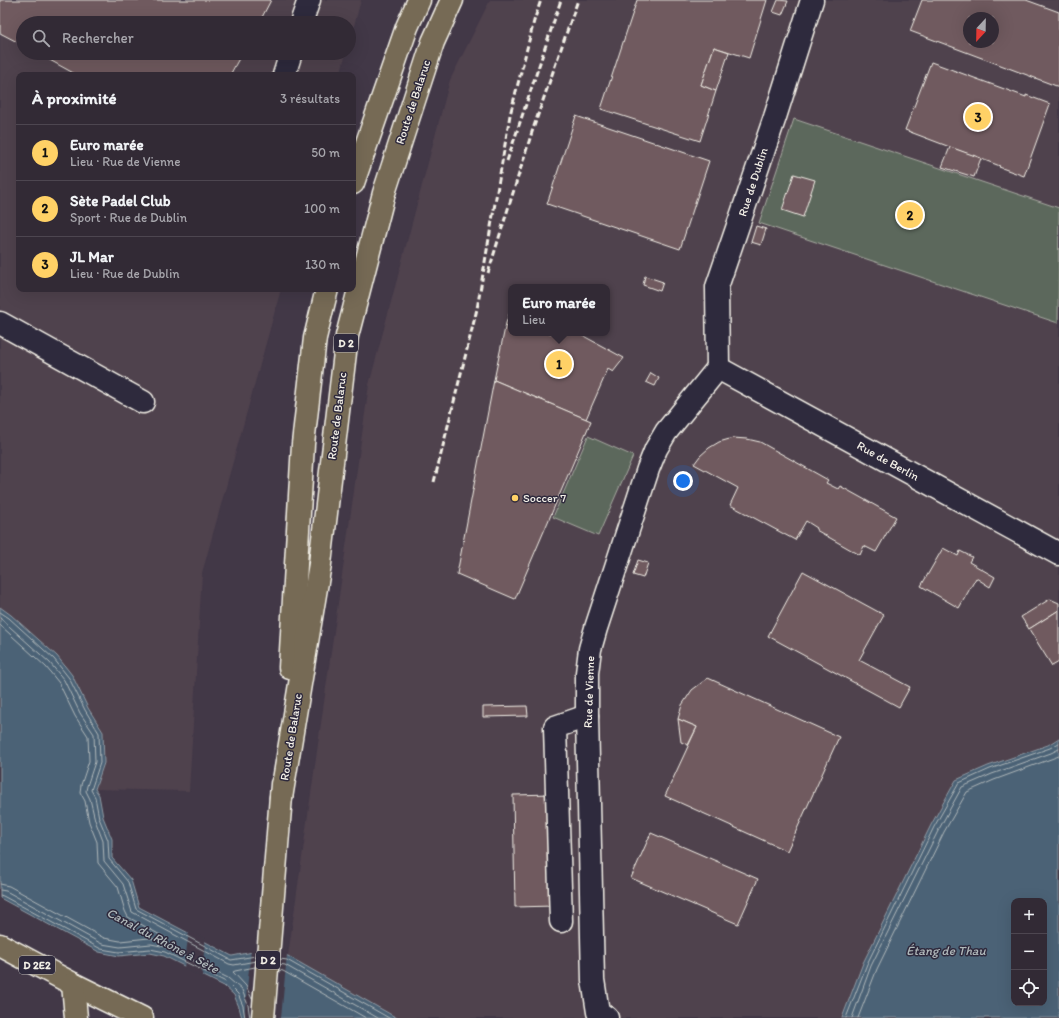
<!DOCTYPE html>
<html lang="fr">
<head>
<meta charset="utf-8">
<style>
  :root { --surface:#322a35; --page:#3a323d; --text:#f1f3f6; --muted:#a8a7ad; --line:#4d4650; --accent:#ffd166 }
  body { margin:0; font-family:Itim,sans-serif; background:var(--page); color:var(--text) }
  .controls { position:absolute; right:12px; bottom:12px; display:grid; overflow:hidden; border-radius:8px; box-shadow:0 4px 16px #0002 }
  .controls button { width:36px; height:36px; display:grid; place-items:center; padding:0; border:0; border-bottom:1px solid var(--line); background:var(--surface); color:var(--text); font:20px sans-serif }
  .compass { position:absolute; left:963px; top:12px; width:36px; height:36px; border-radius:50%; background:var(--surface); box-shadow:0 4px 16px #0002; rotate:202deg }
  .you { position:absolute; left:683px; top:481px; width:14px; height:14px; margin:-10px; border:3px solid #fff; border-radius:50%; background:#1a73e8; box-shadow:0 0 0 6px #1a73e833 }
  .badge { display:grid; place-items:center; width:26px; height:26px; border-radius:50%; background:var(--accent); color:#111; font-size:13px; font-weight:700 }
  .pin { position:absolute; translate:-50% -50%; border:2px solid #fff; box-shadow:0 1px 4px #0006 }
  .popup { position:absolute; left:508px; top:284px; width:102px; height:52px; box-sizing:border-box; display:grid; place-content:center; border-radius:8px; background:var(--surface); filter:drop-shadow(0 1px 3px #0005); font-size:13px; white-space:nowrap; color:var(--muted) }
  .popup b { font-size:15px; color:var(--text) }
  .popup::after { content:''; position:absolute; left:50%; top:100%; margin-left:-8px; border:8px solid transparent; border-top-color:var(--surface) }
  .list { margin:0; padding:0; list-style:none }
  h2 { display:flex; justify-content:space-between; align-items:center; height:52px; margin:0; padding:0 16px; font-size:17px }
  h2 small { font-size:13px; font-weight:400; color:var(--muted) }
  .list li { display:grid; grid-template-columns:26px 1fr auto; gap:12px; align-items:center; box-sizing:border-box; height:56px; padding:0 16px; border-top:1px solid var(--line) }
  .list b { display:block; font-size:15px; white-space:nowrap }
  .list p { margin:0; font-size:13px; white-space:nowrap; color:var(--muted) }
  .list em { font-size:13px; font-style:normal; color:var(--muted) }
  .icon { flex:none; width:22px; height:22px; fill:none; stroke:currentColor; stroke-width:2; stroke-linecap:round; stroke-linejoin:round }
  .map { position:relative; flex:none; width:1059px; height:1018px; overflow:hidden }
  .search { position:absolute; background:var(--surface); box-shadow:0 4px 16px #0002; left:16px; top:16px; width:340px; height:44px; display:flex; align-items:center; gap:10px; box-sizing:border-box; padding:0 14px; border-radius:22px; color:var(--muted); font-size:15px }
  .panel { position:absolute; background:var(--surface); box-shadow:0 4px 16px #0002; left:16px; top:72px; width:340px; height:220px; border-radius:8px }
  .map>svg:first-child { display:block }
  .built { fill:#50424e; fill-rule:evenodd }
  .green { fill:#5c675c; stroke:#a8aca2 }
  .water { fill:#4b6276; stroke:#8f9ba4; fill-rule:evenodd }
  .pier { fill:#423847 }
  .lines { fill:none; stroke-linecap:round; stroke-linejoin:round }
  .shore { stroke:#b0b8ba; stroke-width:1 }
  .building { fill:#705a5f; stroke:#f4f1e8; fill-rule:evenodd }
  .minor-casing { stroke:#f4f1e8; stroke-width:25 }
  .major-casing { stroke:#f4f1e8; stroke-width:25 }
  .minor { stroke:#2f2a3d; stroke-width:22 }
  .major { stroke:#766a54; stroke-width:22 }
  .rail { stroke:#f4f1e8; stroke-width:3; stroke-dasharray:6 3; stroke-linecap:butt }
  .poi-dot { fill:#ffd166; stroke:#2f2a3d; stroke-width:1.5 }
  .labels { text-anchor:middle; stroke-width:3; stroke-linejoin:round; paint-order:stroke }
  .shield { fill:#2f2a3d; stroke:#b9b5b5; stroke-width:1 }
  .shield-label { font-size:11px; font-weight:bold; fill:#f4f1e8 }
  .street-label { font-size:12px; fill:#f4f1e8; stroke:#2f2a3d }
  .poi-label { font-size:12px; fill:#f4f1e8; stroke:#2f2a3d; text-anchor:start }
  .water-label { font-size:13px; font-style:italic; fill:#b0b8ba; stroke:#2f2a3d }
</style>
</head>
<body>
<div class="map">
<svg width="1059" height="1018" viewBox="0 0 1059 1018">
  <rect width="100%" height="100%" fill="#423847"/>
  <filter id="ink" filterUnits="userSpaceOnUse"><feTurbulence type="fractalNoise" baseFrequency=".025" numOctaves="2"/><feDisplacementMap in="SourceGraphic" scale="8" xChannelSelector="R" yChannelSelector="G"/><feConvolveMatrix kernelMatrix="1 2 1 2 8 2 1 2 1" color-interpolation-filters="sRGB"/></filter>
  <g filter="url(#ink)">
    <g class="built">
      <polygon points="0,0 361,0 349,44 349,23 23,23 23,53 346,53 340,75 19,75 19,289 281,289 202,573 189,791 95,789 104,763 103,732 88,708 11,615 0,607"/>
      <path d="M 490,0 L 1059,0 L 1059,738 L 1048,745 L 988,766 L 956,780 L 851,994 L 842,1018 L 397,1018 L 288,956 L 369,385 L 450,80 ZM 969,18 L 993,18 L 993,42 L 969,42 ZM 511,287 L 607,287 L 607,333 L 511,333 Z"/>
    </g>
    <g class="green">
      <polygon points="794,119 1059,208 1058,323 759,223"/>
      <polygon points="588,436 633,456 598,536 553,517"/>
    </g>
    <g class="water">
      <polygon points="0,607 11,615 57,656 72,675 88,708 103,732 104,763 95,789 99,795 103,817 112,839 112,858 131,880 139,907 232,956 253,952 288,956 397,1018 242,1018 239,1007 234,995 224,986 164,956 150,953 119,956 99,952 0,898"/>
      <path d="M 1059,738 L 1059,1018 L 842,1018 L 863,963 L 931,825 L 956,780 L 988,766 L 1048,745 ZM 1014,901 L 1044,901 L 1044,1003 L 1014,1003 Z"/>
    </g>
    <g class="pier">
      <polygon points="189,931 205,939 202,977 184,968"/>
      <polygon points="251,950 287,954 281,1018 244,1018"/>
    </g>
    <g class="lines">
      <g class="shore">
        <polyline points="0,612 9,618 54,659 69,678 85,710 99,733 100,763 91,790 95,797 99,818 108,840 109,859 128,882 136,909 231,960 256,956"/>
        <polyline points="0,618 50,663 64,680 80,713 94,734 95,762 87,786 86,791 90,799 95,820 103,841 104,861 123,884 132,912 229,964 234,965 256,961"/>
        <polyline points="0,625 46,667 59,683 75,716 88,736 89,761 81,785 80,792 85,801 89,822 97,842 98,863 118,887 125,911 128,917 162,936 163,938 161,940 149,938 120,941 104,938 9,886 0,884"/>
        <polyline points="0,890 6,891 102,944 120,947 151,944 166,947 228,978 242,990 248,1005 250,1018"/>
        <polyline points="0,895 3,896 101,949 119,952 150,949 165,952 226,982 238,994 243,1006 245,1018"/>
        <polyline points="280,959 287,960 389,1018"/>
        <polyline points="279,964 285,965 378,1018"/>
        <polyline points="279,970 283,971 366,1018"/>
        <polyline points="252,999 246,986 233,972 235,971 255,967"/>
        <polyline points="846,1018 867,964 934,827 959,783 990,769 1050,748 1059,743"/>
        <polyline points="852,1018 871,966 939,829 962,787 992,774 1051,753 1059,749"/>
        <polyline points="858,1018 877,969 944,832 967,792 994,780 1059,756"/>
      </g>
    </g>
    <g class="building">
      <polygon points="0,0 271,0 259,23 23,23 23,45 0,33"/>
      <polygon points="637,0 767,0 749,58 714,47 701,85 716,91 700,141 601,109"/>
      <polygon points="778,0 788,1 782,15 773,12"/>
      <path d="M 922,0 L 1026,0 L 1059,12 L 1059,87 L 910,31 ZM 969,18 L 993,18 L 993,42 L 969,42 Z"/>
      <polygon points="714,47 729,52 716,91 701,85"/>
      <polygon points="37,53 242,53 230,75 77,75"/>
      <polygon points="931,62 1026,97 1026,95 1050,104 1024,176 999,167 1000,166 905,130"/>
      <polygon points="576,116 709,161 680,249 547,204"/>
      <polygon points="950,147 981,158 974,177 942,167"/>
      <polygon points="794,174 815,180 803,217 782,210"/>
      <polygon points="756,226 766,229 761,245 751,242"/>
      <polygon points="645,276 663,282 660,291 643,285"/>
      <polygon points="511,309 511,333 578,333 624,358 613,372 608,369 586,419 494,380 506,323"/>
      <polygon points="651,373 659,378 655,386 646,382"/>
      <polygon points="494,380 591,421 515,599 457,574"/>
      <polygon points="733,438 747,439 760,442 828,480 826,483 838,489 840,486 896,517 876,552 864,546 860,555 816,530 817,528 806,521 795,540 730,505 738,488 694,464 700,456 709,448 719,442"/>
      <polygon points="943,548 958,556 960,551 972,557 969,562 995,577 990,587 976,578 959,608 921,586"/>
      <polygon points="638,560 648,563 643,578 633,575"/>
      <polygon points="803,571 884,615 859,660 910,687 899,707 768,636"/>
      <polygon points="1050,599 1059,603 1059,610 1029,629 1021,617"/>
      <polygon points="1059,610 1059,662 1052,666 1029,629"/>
      <polygon points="708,678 839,737 787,851 665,796 697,727 678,719 682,705 692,690"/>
      <polygon points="527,706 528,716 483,717 483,707"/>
      <polygon points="678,719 697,727 688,745 681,742"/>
      <polygon points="552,794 554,906 515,907 513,795"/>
      <polygon points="651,833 758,879 738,924 631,878"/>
    </g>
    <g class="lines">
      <g class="minor-casing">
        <g id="minor">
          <polyline points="301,23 309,0"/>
          <polyline points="284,75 291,53"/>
          <polyline points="0,323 143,402"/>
          <polyline points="718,368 1059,554"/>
          <polyline points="718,368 717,287 775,117 812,0"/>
          <polyline points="561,921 555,727 587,716"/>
          <polyline points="607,1018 598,1012 593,980 587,716 587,673 590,649 596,628 648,469 656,449 666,432 718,368"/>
        </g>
      </g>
      <g class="major-casing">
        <g id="major">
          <polyline points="353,183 407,27 419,0"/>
          <polyline points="290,668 303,444 315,338 327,289"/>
          <polyline points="281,798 320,564 347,336 384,193 433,42 452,0"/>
          <polyline points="0,945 73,984 142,1018"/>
          <polyline points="73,984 76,1018"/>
          <polyline points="263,1018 282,784"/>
        </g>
      </g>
      <use href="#minor" class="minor"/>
      <use href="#major" class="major"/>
      <g class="rail">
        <polyline points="507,161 561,0"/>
        <polyline points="488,273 532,132 578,0"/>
        <polyline points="434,482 477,309 510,115 534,21 541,0"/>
      </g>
    </g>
  </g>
  <circle class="poi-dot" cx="515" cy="498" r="4"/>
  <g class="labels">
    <g class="shield">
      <rect x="334" y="334" width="24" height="18" rx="3"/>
      <rect x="256" y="951" width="24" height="18" rx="3"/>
      <rect x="19" y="956" width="36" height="18" rx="3"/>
    </g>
    <g class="shield-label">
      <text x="346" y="347">D 2</text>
      <text x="268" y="964">D 2</text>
      <text x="37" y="969">D 2E2</text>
    </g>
    <g class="street-label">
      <text transform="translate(413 102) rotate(-72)" y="4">Route de Balaruc</text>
      <text transform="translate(753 182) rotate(-72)" y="4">Rue de Dublin</text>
      <text transform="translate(337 416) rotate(-83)" y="4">Route de Balaruc</text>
      <text transform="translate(888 461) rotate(29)" y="4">Rue de Berlin</text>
      <text transform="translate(589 692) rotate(-88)" y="4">Rue de Vienne</text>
      <text transform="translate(291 737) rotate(-81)" y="4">Route de Balaruc</text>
    </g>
    <g class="poi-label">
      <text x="523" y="502">Soccer 7</text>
    </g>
    <g class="water-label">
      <text transform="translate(163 940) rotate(28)" y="5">Canal du Rhône à Sète</text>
      <text x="946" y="955">Étang de Thau</text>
    </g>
  </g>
</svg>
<div class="controls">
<button>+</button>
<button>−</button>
<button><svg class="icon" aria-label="locate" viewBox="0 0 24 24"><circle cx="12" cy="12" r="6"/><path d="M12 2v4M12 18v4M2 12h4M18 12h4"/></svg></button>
</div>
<svg class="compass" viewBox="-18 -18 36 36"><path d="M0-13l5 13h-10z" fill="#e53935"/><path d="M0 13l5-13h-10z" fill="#a8a7ad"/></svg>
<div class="you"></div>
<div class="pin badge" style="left:559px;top:364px">1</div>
<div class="popup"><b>Euro marée</b>Lieu</div>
<div class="pin badge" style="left:910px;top:215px">2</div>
<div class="pin badge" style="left:978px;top:117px">3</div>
<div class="search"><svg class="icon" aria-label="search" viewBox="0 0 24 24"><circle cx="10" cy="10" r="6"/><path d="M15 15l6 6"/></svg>Rechercher</div>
<section class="panel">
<h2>À proximité<small>3 résultats</small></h2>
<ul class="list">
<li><span class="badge">1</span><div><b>Euro marée</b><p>Lieu · Rue de Vienne</p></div><em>50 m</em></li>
<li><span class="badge">2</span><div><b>Sète Padel Club</b><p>Sport · Rue de Dublin</p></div><em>100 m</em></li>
<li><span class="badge">3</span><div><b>JL Mar</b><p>Lieu · Rue de Dublin</p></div><em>130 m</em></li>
</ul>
</section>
</div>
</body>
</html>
